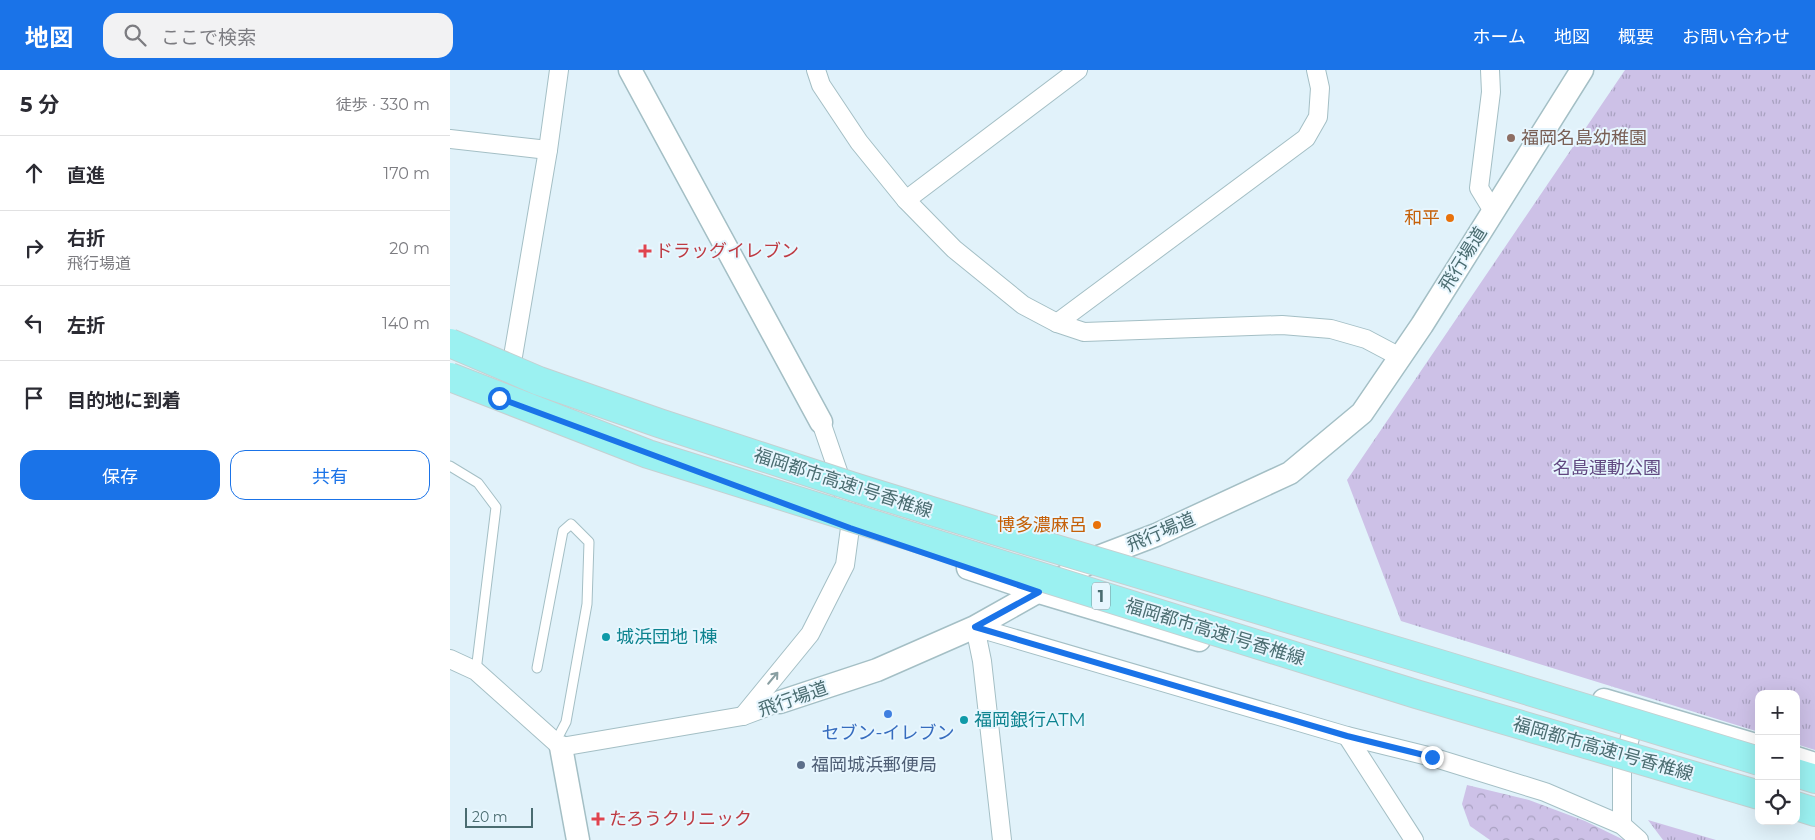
<!DOCTYPE html>
<html lang="ja">
<head>
<meta charset="utf-8">
<style>
  :root { --surface:#fff; --page:#f2f2f3; --text:#2b2b33; --muted:#7c7c81; --line:#e1e1e2; --accent:#1a73e8 }
  body { margin:0; font-family:Montserrat,"Noto Sans JP",sans-serif; background:var(--page); color:var(--text) }
  .controls { position:absolute; right:15px; bottom:15px; display:grid; overflow:hidden; border-radius:10px; box-shadow:0 5px 20px #0002 }
  .controls button { width:45px; height:45px; display:grid; place-items:center; padding:0; border:0; border-bottom:1px solid var(--line); background:var(--surface); color:var(--text); font:25px sans-serif }
  .scale { position:absolute; left:15px; bottom:12px; width:68px; box-sizing:border-box; padding-left:5px; border:2px solid #4a6c70; border-top:0; font-size:14px; line-height:18px; white-space:nowrap; color:#4a6c70; -webkit-text-stroke:4px #e7f6fe; paint-order:stroke }
  .stop { position:absolute; width:15px; height:15px; margin:-11px; border:4px solid #1a73e8; border-radius:50%; background:#fff }
  .stop.end { background:#1a73e8; border-color:#fff; box-shadow:0 1px 5px #0008 }
  .list { margin:0; padding:0; list-style:none }
  h2 { display:flex; justify-content:space-between; align-items:center; height:65px; margin:0; padding:0 20px; font-size:21px }
  h2 small { font-size:16px; font-weight:400; color:var(--muted) }
  .list li { display:grid; grid-template-columns:32px 1fr auto; gap:15px; align-items:center; box-sizing:border-box; height:75px; padding:0 20px; border-top:1px solid var(--line) }
  .list b { display:block; font-size:19px; white-space:nowrap }
  .list p { margin:0; font-size:16px; white-space:nowrap; color:var(--muted) }
  .list em { font-size:16px; font-style:normal; color:var(--muted) }
  .actions { display:flex; gap:10px; padding:15px 20px }
  .actions a { flex:1; padding:11px 0; border:1px solid var(--accent); border-radius:15px; text-align:center; font-size:18px; color:var(--accent) }
  .actions .main { background:var(--accent); color:#fff }
  .icon { flex:none; width:28px; height:28px; fill:none; stroke:currentColor; stroke-width:2; stroke-linecap:round; stroke-linejoin:round }
  .map { position:relative; flex:none; width:1365px; height:770px; overflow:hidden }
  header { display:flex; align-items:center; gap:30px; box-sizing:border-box; height:70px; padding:0 25px; background:var(--accent); color:#fff }
  header strong { font-size:24px }
  nav { display:flex; gap:28px; margin-inline-start:auto; font-size:18px }
  .search { width:350px; height:45px; background:var(--page); display:flex; align-items:center; gap:12px; box-sizing:border-box; padding:0 18px; border-radius:15px; color:var(--muted); font-size:19px }
  main { display:flex }
  aside { flex:1; background:var(--surface) }
  .map>svg:first-child { display:block }
  .forest { fill:url(#forest-crowns) }
  .park { fill:url(#park-tufts) }
  .lines { fill:none; stroke-linecap:round; stroke-linejoin:round }
  .service-casing { stroke:#a4bfc5; stroke-width:11 }
  .minor-casing { stroke:#a4bfc5; stroke-width:20 }
  .tertiary-casing { stroke:#a4bfc5; stroke-width:25 }
  .motorway-casing { stroke:#c5d0d1; stroke-width:30 }
  .service { stroke:#fff; stroke-width:9 }
  .minor { stroke:#fff; stroke-width:18 }
  .tertiary { stroke:#fff; stroke-width:22 }
  .motorway { stroke:#9bf1f1; stroke-width:28 }
  .motorway-bridge-casing { stroke:#c5d0d1; stroke-width:30; stroke-linecap:butt }
  .motorway-bridge { stroke:#9bf1f1; stroke-width:28 }
  .oneway { stroke:#899fa2 }
  .route { stroke:#1a73e8; stroke-width:6 }
  .education-dot { fill:#8d6e63; stroke:#e7f6fe; stroke-width:2 }
  .food-dot { fill:#e8710a; stroke:#e7f6fe; stroke-width:2 }
  .health-dot { fill:#e0444e; stroke:#e7f6fe; stroke-width:2 }
  .culture-dot { fill:#0f9aa8; stroke:#e7f6fe; stroke-width:2 }
  .shop-dot { fill:#3f7fe0; stroke:#e7f6fe; stroke-width:2 }
  .service-dot { fill:#5c6f8a; stroke:#e7f6fe; stroke-width:2 }
  .labels { text-anchor:middle; stroke-width:4; stroke-linejoin:round; paint-order:stroke }
  .shield { fill:#e7f6fe; stroke:#79959b; stroke-width:1 }
  .shield-label { font-size:16px; font-weight:bold; fill:#4a6c70 }
  .education-label { font-size:18px; fill:#785e54; stroke:#e7f6fe; text-anchor:start }
  .food-label { font-size:18px; fill:#c56008; stroke:#e7f6fe; text-anchor:end }
  .health-label { font-size:18px; fill:#be3a42; stroke:#e7f6fe; text-anchor:start }
  .street-label { font-size:18px; fill:#4a6c70; stroke:#e7f6fe }
  .park-label { font-size:18px; fill:#614880; stroke:#e7f6fe }
  .culture-label { font-size:18px; fill:#0d838f; stroke:#e7f6fe; text-anchor:start }
  .shop-label { font-size:18px; fill:#366cbe; stroke:#e7f6fe }
  .service-label { font-size:18px; fill:#4e5e75; stroke:#e7f6fe; text-anchor:start }
</style>
</head>
<body>
<header>
<strong>地図</strong>
<div class="search"><svg class="icon" aria-label="search" viewBox="0 0 24 24"><circle cx="10" cy="10" r="6"/><path d="M15 15l6 6"/></svg>ここで検索</div>
<nav><a>ホーム</a><a>地図</a><a>概要</a><a>お問い合わせ</a></nav>
</header>
<main>
<aside>
<h2>5 分<small>徒歩 · 330 m</small></h2>
<ul class="list">
<li><svg class="icon" aria-label="ahead" viewBox="0 0 24 24"><path d="M12 20V5M6 11l6-6 6 6"/></svg><div><b>直進</b></div><em>170 m</em></li>
<li><svg class="icon" aria-label="right" viewBox="0 0 24 24"><path d="M7 20v-9h11M14 6l5 5-5 5"/></svg><div><b>右折</b><p>飛行場道</p></div><em>20 m</em></li>
<li><svg class="icon" aria-label="left" viewBox="0 0 24 24"><path d="M17 20v-9H6M10 6l-5 5 5 5"/></svg><div><b>左折</b></div><em>140 m</em></li>
<li><svg class="icon" aria-label="arrive" viewBox="0 0 24 24"><path d="M6 21V4h12l-3 4 3 4H6"/></svg><div><b>目的地に到着</b></div></li>
</ul>
<div class="actions"><a class="main">保存</a><a>共有</a></div>
</aside>
<div class="map">
<svg width="1365" height="770" viewBox="0 0 1365 770">
  <defs>
    <pattern id="forest-crowns" width="20" height="18" patternUnits="userSpaceOnUse" patternTransform="scale(1.25)"><rect width="20" height="18" fill="#cdc1e7"/><path d="M2 6a3 3 0 1 1 6 0M12 15a3 3 0 1 1 6 0" fill="none" stroke="#a8a1c0"/></pattern>
    <pattern id="park-tufts" width="24" height="20" patternUnits="userSpaceOnUse" patternTransform="scale(1.25)"><rect width="24" height="20" fill="#cdc1e7"/><path d="M3 7l-1-3M5 7V3M7 7l1-3M15 17l-1-3M17 17v-4M19 17l1-3" fill="none" stroke="#a8a1c0"/></pattern>
  </defs>
  <rect width="100%" height="100%" fill="#e1f2fa"/>
  <polygon class="forest" points="1017,715 1079,730 1135,751 1174,770 1040,770 1020,756 1012,734"/>
  <g class="park">
    <polygon points="1175,0 1365,0 1365,680 1346,674 1346,624 1309,624 1309,662 951,551 897,410"/>
    <polygon points="1198,750 1266,770 1213,770"/>
  </g>
  <g class="lines">
    <g class="service-casing">
      <g id="service">
        <polyline points="0,396 28,413 46,437 26,601"/>
        <polyline points="87,598 113,461 121,454 139,472 137,534 116,652 106,671"/>
      </g>
    </g>
    <g class="minor-casing">
      <g id="minor">
        <polyline points="366,0 371,15 409,72 456,130 504,179 573,235 607,253 634,262 832,255 881,259 916,269 950,287"/>
        <polyline points="1040,0 1041,22 1029,118 1043,141"/>
        <polyline points="0,69 98,80"/>
        <polyline points="456,130 628,0"/>
        <polyline points="607,253 856,68 868,47 870,18 866,0"/>
        <polyline points="61,298 98,80 109,0"/>
        <polyline points="0,589 26,601 111,677 293,646 330,632"/>
        <polyline points="293,646 360,564 395,495 400,458 392,413 371,352"/>
        <polyline points="897,666 964,770"/>
        <polyline points="1172,755 1172,699 1186,644"/>
        <polyline points="552,770 532,591 525,557 897,666 982,687 1095,722 1172,755 1189,770"/>
      </g>
    </g>
    <g class="tertiary-casing">
      <g id="tertiary">
        <polyline points="180,0 371,352"/>
        <polyline points="518,498 589,522 749,570"/>
        <polyline points="1154,630 1309,676"/>
        <polyline points="330,632 427,600 525,557 651,486 706,465 840,403 912,343 972,255 1132,0"/>
        <polyline points="111,677 128,770"/>
        <polyline points="1346,688 1365,694"/>
      </g>
    </g>
    <g class="motorway-casing">
      <g id="motorway">
        <polyline points="1346,703 1365,709"/>
        <polyline points="1346,736 1365,742"/>
      </g>
    </g>
    <use href="#service" class="service"/>
    <use href="#minor" class="minor"/>
    <use href="#tertiary" class="tertiary"/>
    <use href="#motorway" class="motorway"/>
    <g class="motorway-bridge-casing">
      <g id="motorway-bridge">
        <polyline points="0,273 89,311 209,353 401,416 559,465 980,591 1309,691"/>
        <polyline points="0,307 198,384 966,624 1309,725"/>
      </g>
    </g>
    <use href="#motorway-bridge" class="motorway-bridge"/>
  </g>
  <defs><path id="oneway-shaft" d="M-6 0H5M1.5-3L5.5 0L1.5 3" fill="none" stroke-width="1.6" stroke-linecap="round" stroke-linejoin="round" transform="scale(1.25)"/></defs>
  <use class="oneway" href="#oneway-shaft" transform="translate(323 608) rotate(-50)"/>
  <g class="lines">
    <polyline class="route" points="49,328 400,458 589,522 525,557 897,666 982,687"/>
  </g>
  <circle class="education-dot" cx="1061" cy="68" r="5"/>
  <g class="food-dot">
    <circle cx="1000" cy="148" r="5"/>
    <circle cx="647" cy="455" r="5"/>
  </g>
  <g class="health-dot">
    <path d="M192.5 173.5h5v5h5v5h-5v5h-5v-5h-5v-5h5z"/>
    <path d="M145.5 741.5h5v5h5v5h-5v5h-5v-5h-5v-5h5z"/>
  </g>
  <g class="culture-dot">
    <circle cx="156" cy="567" r="5"/>
    <circle cx="514" cy="650" r="5"/>
  </g>
  <circle class="shop-dot" cx="438" cy="644" r="5"/>
  <circle class="service-dot" cx="351" cy="695" r="5"/>
  <g class="labels">
    <rect class="shield" x="642" y="512.5" width="18" height="27" rx="4"/>
    <g class="shield-label">
      <text x="651" y="532">1</text>
    </g>
    <g class="education-label">
      <text x="1071" y="74">福岡名島幼稚園</text>
    </g>
    <g class="food-label">
      <text x="990" y="154">和平</text>
      <text x="637" y="461">博多濃麻呂</text>
    </g>
    <g class="health-label">
      <text x="205" y="187">ドラッグイレブン</text>
      <text x="159" y="755">たろうクリニック</text>
    </g>
    <g class="street-label">
      <text transform="translate(1013 189) rotate(-58)" y="6">飛行場道</text>
      <text transform="translate(393 413) rotate(18)" y="6">福岡都市高速1号香椎線</text>
      <text transform="translate(711 462) rotate(-23)" y="6">飛行場道</text>
      <text transform="translate(765 562) rotate(17)" y="6">福岡都市高速1号香椎線</text>
      <text transform="translate(343 629) rotate(-19)" y="6">飛行場道</text>
      <text transform="translate(1153 679) rotate(16)" y="6">福岡都市高速1号香椎線</text>
    </g>
    <g class="park-label">
      <text x="1157" y="404">名島運動公園</text>
    </g>
    <g class="culture-label">
      <text x="166" y="573">城浜団地 1棟</text>
      <text x="524" y="656">福岡銀行ATM</text>
    </g>
    <g class="shop-label">
      <text x="438" y="669">セブン-イレブン</text>
    </g>
    <g class="service-label">
      <text x="361" y="701">福岡城浜郵便局</text>
    </g>
  </g>
</svg>
<div class="controls">
<button>+</button>
<button>−</button>
<button><svg class="icon" aria-label="locate" viewBox="0 0 24 24"><circle cx="12" cy="12" r="6"/><path d="M12 2v4M12 18v4M2 12h4M18 12h4"/></svg></button>
</div>
<div class="scale">20 m</div>
<div class="stop" style="left:49px;top:328px"></div>
<div class="stop end" style="left:982px;top:687px"></div>
</div>
</main>
</body>
</html>
